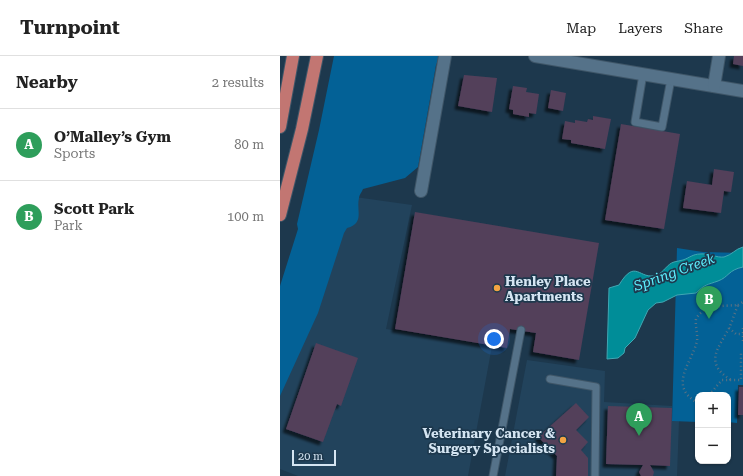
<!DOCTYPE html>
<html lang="en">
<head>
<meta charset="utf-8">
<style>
  :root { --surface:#fff; --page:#f2f2f2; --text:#222; --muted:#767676; --line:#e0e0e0; --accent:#805c31 }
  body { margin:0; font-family:"Roboto Serif",serif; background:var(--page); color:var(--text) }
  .controls { position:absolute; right:12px; bottom:12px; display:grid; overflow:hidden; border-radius:8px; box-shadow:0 1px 3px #0004 }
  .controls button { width:36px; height:36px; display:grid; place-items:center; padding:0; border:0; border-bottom:1px solid var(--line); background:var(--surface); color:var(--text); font:20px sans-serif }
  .scale { position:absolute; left:12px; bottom:10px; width:44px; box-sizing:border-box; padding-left:4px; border:2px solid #d5e5f2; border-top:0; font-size:11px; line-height:14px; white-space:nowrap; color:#d5e5f2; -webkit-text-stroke:3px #1d384d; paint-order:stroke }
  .you { position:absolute; left:214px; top:283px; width:14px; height:14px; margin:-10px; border:3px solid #fff; border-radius:50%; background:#1a73e8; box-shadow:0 0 0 6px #1a73e833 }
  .badge { display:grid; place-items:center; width:26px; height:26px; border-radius:50%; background:var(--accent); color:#fff; font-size:13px; font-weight:700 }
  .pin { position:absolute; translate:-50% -33px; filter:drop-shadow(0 1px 2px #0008) }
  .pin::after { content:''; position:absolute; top:21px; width:14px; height:12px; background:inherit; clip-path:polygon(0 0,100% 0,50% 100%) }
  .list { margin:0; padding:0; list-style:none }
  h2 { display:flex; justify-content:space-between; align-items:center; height:52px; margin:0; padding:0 16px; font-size:17px }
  h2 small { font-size:13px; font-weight:400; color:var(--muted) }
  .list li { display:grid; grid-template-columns:26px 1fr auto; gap:12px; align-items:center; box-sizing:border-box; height:72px; padding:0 16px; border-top:1px solid var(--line) }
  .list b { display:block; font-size:15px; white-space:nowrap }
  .list p { margin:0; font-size:13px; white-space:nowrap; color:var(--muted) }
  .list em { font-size:13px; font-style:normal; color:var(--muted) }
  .map { position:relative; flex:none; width:463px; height:420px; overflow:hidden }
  header { display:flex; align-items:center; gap:24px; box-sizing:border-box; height:56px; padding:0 20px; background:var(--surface); border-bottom:1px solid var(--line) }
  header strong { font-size:19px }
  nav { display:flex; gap:22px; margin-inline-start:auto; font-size:14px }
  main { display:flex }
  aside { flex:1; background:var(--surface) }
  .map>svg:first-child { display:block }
  .built { fill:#22435c }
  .green { fill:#036196 }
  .water { fill:#008d98; stroke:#40a7b3 }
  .building { fill:#533f5a; filter:url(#shadow) }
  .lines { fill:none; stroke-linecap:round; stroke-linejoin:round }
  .service-casing { stroke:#3f5668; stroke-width:9 }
  .minor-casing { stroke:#3f5668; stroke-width:14 }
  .trunk-casing { stroke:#3f5668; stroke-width:14 }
  .path { stroke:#5a7284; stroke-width:2.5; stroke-dasharray:1 3; stroke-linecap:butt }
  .service { stroke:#557289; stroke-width:7 }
  .minor { stroke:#557289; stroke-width:12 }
  .trunk { stroke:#c27672; stroke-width:12 }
  .poi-dot { fill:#f3a443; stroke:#1d384d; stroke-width:1.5 }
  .labels { text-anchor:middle; stroke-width:3.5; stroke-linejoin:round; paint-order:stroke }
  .poi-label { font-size:13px; font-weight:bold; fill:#d5e5f2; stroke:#1d384d; text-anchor:start }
  .water-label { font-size:14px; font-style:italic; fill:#5deffe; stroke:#1d384d }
</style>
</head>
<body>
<header>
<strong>Turnpoint</strong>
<nav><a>Map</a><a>Layers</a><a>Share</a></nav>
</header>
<main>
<aside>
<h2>Nearby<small>2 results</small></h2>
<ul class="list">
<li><span class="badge" style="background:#2e9e5b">A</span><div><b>O’Malley’s Gym</b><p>Sports</p></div><em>80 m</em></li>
<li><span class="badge" style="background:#2e9e5b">B</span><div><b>Scott Park</b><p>Park</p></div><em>100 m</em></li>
</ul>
</aside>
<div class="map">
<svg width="463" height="420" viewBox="0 0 463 420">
  <defs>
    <filter id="shadow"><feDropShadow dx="-3.5" dy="3.5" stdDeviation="1" flood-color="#0009"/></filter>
  </defs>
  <rect width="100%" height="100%" fill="#1d384d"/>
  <g class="built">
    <polygon points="75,141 132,149 106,273 212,290 188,420 18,420 0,413 0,339"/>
    <polygon points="247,304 325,315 324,346 392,350 392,365 399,365 397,420 225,420"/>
  </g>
  <g class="green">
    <path d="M 54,0 L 160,0 L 156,9 L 138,111 L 125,122 L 83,133 C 82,136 79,139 79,142 C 76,154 85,167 67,172 L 64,177 L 38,257 L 0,340 L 0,230 L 18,173 L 17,168 L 39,74 Z"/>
    <polygon points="397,192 423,196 463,197 463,329 458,329 457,367 448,366 448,339 418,339 418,366 392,365"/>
  </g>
  <path class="water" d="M 463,191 L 463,211 C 448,214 449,221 438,225 C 427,229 425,228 416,237 L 397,239 L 383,246 L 376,247 L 368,254 L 355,282 L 345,292 L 344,297 L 338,302 L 327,303 L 329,232 L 339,229 C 356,201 359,225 377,219 C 384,216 387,208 394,206 C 397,205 400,205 403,204 C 409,202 413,198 420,198 C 428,197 437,202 444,201 C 452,199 455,193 463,191 Z"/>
  <g class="building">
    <polygon points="454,0 463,0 463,10 453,8"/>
    <polygon points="184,19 217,22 212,56 178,50"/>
    <polygon points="233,30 247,32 246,36 259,38 256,58 249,57 249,61 233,58 233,54 229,53"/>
    <polygon points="271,34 286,37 283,55 268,52"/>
    <polygon points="313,60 331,63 325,93 291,87 291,84 282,83 285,65 295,67 295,64 307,66 308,63 313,64"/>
    <polygon points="341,68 400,78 384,173 325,164"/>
    <polygon points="434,113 454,116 451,136 444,135 441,157 403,152 407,125 432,129"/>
    <polygon points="135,156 319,187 299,304 253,296 256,277 230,273 227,292 115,273"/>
    <polygon points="36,287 78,302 61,350 57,348 43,386 6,373"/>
    <polygon points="459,331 463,331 463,359 458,359"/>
    <polygon points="296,347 309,361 296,374 308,386 301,394 308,402 308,420 276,420 277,400 258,381"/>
    <polygon points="328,350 392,352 390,410 370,409 374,416 373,420 361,420 359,416 363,409 326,408"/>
  </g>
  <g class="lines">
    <g class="service-casing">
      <g id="service">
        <polyline points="363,18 355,66 382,71 391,23"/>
        <polyline points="270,323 316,331 315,420"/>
        <polyline points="213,420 241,274"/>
      </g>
    </g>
    <g class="minor-casing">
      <g id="minor">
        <polyline points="255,0 463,35"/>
        <polyline points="434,30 439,0"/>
        <polyline points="141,135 165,0"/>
      </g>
    </g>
    <g class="trunk-casing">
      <g id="trunk">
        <polyline points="0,71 13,0"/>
        <polyline points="0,159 22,73 37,0"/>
      </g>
    </g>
    <g class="path">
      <polyline points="458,249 463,246"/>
      <polyline points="449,272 456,278 463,278"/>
      <polyline points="463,272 463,286"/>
      <polyline points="429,339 442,324 461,324 461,297 463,297"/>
      <path d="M 418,347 C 387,330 412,307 417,285 C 418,278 415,270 416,263 C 423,249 444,250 458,249 C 455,256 453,263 450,270 C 440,291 422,306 451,324"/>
    </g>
    <use href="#service" class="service"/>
    <use href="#minor" class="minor"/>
    <use href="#trunk" class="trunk"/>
  </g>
  <g class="poi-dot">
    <circle cx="217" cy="232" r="4"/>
    <circle cx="283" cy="384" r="4"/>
  </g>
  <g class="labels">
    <g class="poi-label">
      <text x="225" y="230">Henley Place<tspan x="225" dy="15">Apartments</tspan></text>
      <text x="275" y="382" text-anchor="end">Veterinary Cancer &amp;<tspan x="275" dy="15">Surgery Specialists</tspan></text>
    </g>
    <g class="water-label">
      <text transform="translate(394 216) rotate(-20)" y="5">Spring Creek</text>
    </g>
  </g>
</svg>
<div class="controls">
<button>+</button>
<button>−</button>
</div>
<div class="scale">20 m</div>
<div class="you"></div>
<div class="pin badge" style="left:359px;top:380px;background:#2e9e5b">A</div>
<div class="pin badge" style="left:429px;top:263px;background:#2e9e5b">B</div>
</div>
</main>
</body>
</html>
